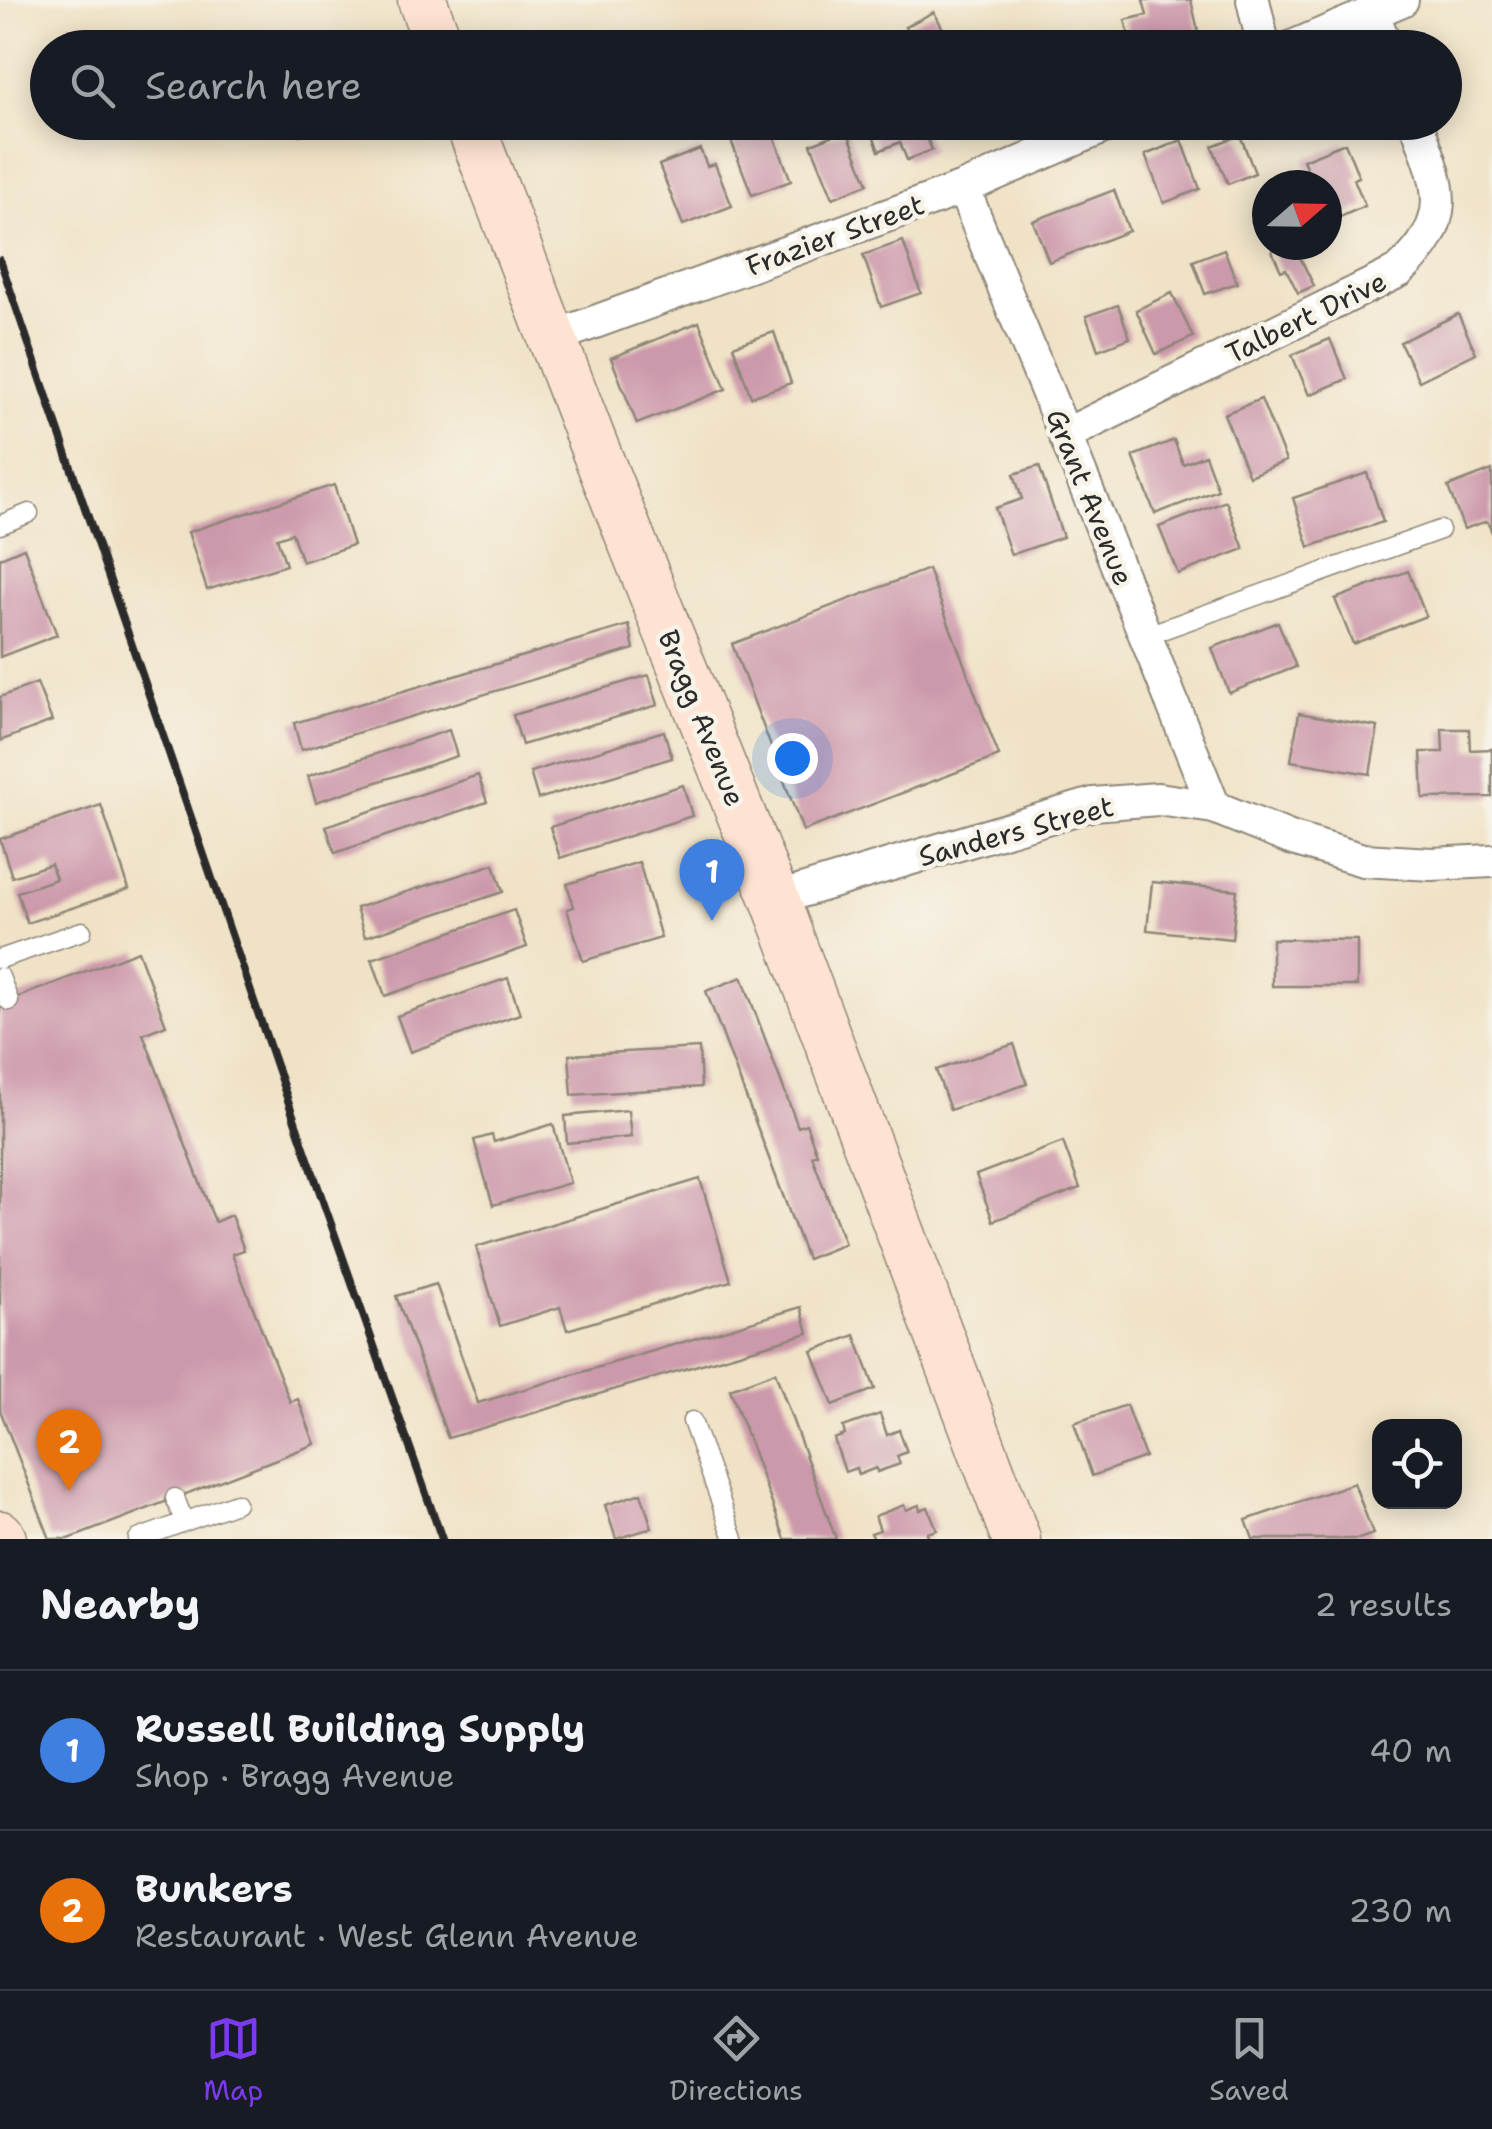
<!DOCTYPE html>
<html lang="en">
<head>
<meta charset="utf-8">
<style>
  :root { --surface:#171b24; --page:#20242c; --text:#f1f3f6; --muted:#9ea1a6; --line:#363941; --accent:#7c3aed }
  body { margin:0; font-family:"Shantell Sans",sans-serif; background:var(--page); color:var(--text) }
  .controls { position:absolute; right:30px; bottom:30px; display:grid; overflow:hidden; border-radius:20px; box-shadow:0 5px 25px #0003 }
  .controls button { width:90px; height:90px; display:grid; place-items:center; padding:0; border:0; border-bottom:2px solid var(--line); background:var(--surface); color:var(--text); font:50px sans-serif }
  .compass { position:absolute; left:1252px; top:170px; width:90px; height:90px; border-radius:50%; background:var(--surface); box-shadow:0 5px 25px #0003; rotate:70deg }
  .you { position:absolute; left:792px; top:758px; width:35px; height:35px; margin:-25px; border:8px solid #fff; border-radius:50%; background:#1a73e8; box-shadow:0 0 0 15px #1a73e833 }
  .badge { display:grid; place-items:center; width:65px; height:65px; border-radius:50%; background:var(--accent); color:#fff; font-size:32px; font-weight:700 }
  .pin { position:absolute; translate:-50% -82px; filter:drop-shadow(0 2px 5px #0008) }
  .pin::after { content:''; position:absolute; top:52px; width:35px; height:30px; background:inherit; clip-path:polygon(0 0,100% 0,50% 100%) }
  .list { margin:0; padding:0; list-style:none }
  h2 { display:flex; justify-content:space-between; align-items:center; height:130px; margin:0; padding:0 40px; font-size:42px }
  h2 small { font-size:32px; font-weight:400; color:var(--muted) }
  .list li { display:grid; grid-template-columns:65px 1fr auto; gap:30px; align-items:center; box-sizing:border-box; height:160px; padding:0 40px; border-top:2px solid var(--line) }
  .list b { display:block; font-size:38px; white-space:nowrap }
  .list p { margin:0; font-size:32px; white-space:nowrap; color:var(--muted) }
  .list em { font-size:32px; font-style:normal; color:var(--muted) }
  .icon { flex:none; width:55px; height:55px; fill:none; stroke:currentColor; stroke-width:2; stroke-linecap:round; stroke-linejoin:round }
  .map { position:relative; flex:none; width:1492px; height:1539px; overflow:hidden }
  .search { position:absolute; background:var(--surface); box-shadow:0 5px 25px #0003; left:30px; right:30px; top:30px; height:110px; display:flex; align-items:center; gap:25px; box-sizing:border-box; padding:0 35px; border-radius:55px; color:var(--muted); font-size:38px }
  .sheet { height:450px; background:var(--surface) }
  nav { display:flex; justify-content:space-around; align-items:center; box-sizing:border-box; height:140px; border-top:2px solid var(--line); background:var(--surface); font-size:28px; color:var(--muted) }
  nav a { display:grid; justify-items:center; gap:5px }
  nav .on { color:var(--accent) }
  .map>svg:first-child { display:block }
  .building { fill:#cc98ab }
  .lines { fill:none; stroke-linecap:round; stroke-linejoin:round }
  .lane-casing { stroke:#8e8678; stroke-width:21 }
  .street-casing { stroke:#8e8678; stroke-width:36 }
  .secondary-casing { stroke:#8e8678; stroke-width:51 }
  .lane { stroke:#fff; stroke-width:18 }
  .street { stroke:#fff; stroke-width:32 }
  .secondary { stroke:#fee3d2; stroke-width:48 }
  .rail { stroke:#2b2b2b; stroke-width:8 }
  .labels { text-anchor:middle; stroke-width:9; stroke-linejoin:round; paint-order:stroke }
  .street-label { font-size:28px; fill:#2b2b2b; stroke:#f7f3e8 }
</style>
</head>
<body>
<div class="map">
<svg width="1492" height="1539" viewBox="0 0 1492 1539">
  <rect width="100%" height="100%" fill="#f7f3e8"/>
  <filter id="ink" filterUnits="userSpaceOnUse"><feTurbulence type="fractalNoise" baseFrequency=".01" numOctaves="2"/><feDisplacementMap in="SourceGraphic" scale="20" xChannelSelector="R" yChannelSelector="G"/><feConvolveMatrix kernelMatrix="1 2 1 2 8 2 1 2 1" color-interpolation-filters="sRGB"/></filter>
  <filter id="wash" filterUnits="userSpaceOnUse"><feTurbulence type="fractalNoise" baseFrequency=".0048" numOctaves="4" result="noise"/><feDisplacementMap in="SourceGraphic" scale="40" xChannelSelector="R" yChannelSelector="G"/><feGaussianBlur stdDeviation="2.25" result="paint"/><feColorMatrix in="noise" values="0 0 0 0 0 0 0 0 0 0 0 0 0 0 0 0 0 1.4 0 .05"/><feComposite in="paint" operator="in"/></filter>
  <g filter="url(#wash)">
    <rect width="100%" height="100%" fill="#f0e2c6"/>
    <g id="blocks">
      <g class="building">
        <polygon points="1143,0 1191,0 1200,39 1165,48 1132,48 1125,20 1147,15"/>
        <polygon points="934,12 953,48 916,48 905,27"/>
        <polygon points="1042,32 1048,48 1004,48 1004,47"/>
        <polygon points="296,122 336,122 336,123 300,135"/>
        <polygon points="732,122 769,122 791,181 752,195 725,125"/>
        <polygon points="868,122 920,122 932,150 907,160 900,142 879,151"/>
        <polygon points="847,130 868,184 833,198 811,144"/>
        <polygon points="1240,135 1255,173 1228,184 1212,146"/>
        <polygon points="1182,140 1200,189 1164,203 1145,155"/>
        <polygon points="1345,143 1359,177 1354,179 1365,206 1328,222 1327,185 1314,185 1303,160"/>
        <polygon points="700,149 707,166 715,164 732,206 683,225 659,165"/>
        <polygon points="1114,190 1129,231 1049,262 1033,221"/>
        <polygon points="903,241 921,293 881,307 863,255"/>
        <polygon points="1284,245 1294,245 1314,286 1298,293 1286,269 1281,271 1272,251"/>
        <polygon points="1224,249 1237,283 1205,294 1193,261"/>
        <polygon points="1172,293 1193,337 1156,354 1136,310"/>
        <polygon points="1118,305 1130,338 1098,350 1086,316"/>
        <polygon points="1458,314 1476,353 1419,381 1400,342"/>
        <polygon points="699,322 726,389 637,424 611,358"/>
        <polygon points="774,332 791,383 751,397 733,346"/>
        <polygon points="1330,339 1347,379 1309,395 1292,355"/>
        <polygon points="1261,399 1286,461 1249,476 1224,414"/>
        <polygon points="1174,440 1183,464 1205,455 1218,490 1155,514 1133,456"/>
        <polygon points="1039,466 1063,537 1011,555 995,508 1022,499 1014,474"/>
        <polygon points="1492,470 1492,533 1487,521 1464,529 1448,487"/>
        <polygon points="1367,473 1383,522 1309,547 1293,498"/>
        <polygon points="334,485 353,545 302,562 292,533 277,538 286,565 207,590 188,532"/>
        <polygon points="1226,501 1244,549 1178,574 1159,527"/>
        <polygon points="24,548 57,635 0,657 0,558"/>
        <polygon points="928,569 999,756 803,831 732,644"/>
        <polygon points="1408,571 1426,616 1353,644 1335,599"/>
        <polygon points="1278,622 1296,667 1229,693 1212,648"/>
        <polygon points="629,625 634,649 301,750 294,723"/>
        <polygon points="649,675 658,705 522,745 513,715"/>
        <polygon points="37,683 52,721 0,741 0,697"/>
        <polygon points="1299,713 1378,727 1370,774 1291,761"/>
        <polygon points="1442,729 1469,729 1470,750 1492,749 1492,797 1423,798 1421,752 1443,752"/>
        <polygon points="449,730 457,756 316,802 308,776"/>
        <polygon points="664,731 672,758 538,799 530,772"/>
        <polygon points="478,775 487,802 335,853 326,826"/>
        <polygon points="683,785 692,816 560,858 550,827"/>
        <polygon points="101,805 129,889 27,923 17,892 56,879 51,864 12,877 0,839"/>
        <polygon points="639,862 661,938 583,961 567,909 574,907 567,884"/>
        <polygon points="494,864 503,892 365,937 356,908"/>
        <polygon points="1152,882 1237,890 1232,939 1147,930"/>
        <polygon points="514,910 527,947 385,996 372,959"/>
        <polygon points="1272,939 1357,940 1357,986 1272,986"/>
        <polygon points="138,951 166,1025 143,1034 215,1222 231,1215 244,1250 232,1254 290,1402 298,1399 315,1444 69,1539 50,1539 0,1410 0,1004"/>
        <polygon points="742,977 798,1127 806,1124 817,1154 812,1156 845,1244 807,1259 706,991"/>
        <polygon points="508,978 520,1014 410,1052 397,1016"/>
        <polygon points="1014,1044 1027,1084 950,1110 936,1070"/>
        <polygon points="699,1048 701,1087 572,1095 569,1055"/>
        <polygon points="628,1110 631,1137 567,1143 565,1116"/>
        <polygon points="553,1124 570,1183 493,1205 474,1140 492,1135 494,1142"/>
        <polygon points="1063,1142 1080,1188 993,1221 976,1175"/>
        <polygon points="700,1179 731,1281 567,1330 560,1307 500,1326 476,1247"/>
        <polygon points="436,1284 478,1403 801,1307 808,1333 448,1438 396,1296"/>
        <polygon points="855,1335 875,1389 833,1405 812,1351"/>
        <polygon points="775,1372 836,1539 785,1539 730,1389"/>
        <polygon points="1126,1405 1145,1457 1092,1476 1074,1423"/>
        <polygon points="880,1414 887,1435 899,1430 907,1452 897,1456 900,1464 877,1472 876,1468 858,1475 856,1468 845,1472 834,1439 845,1435 843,1427"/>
        <polygon points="1354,1483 1373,1534 1359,1539 1253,1539 1246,1520"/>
        <polygon points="641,1493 652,1528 616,1539 605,1505"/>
        <polygon points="904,1505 906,1510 919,1505 920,1510 928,1507 937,1530 927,1533 929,1539 874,1539 871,1533 880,1530 875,1516"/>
      </g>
    </g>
  </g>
  <g filter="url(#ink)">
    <use href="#blocks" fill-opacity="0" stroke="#8e8678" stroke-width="2.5"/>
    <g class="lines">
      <g class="lane-casing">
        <g id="lane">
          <polyline points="0,525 29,513"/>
          <polyline points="1145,636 1440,530"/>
          <polyline points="0,959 82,931"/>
          <polyline points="0,977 9,1001"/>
          <polyline points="692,1421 734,1539"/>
          <polyline points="175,1498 184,1521"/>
          <polyline points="138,1539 236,1503"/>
        </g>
      </g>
      <g class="street-casing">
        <g id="street">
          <polyline points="1253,0 1264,48"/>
          <polyline points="1373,13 1386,48"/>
          <polyline points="1290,48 1402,0"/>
          <polyline points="963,188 1065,435 1214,807"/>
          <polyline points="551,338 963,188 1115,122"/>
          <path d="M 1065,435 L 1399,271 C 1456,218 1440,186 1416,122"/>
          <polyline points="775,899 1093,804 1158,799 1214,807 1290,838 1363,860 1432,864 1492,861"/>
        </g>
      </g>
      <g class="secondary-casing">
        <g id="secondary">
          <polyline points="422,0 440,48"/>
          <polyline points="469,122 591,439 775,899 1016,1539"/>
          <polyline points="0,1535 2,1539"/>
        </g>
      </g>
      <use href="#lane" class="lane"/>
      <use href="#street" class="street"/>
      <use href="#secondary" class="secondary"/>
      <polyline class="rail" points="0,260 306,1153 442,1539"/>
    </g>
  </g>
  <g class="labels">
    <g class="street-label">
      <text transform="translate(835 235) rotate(-20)" y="10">Frazier Street</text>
      <text transform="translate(1306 317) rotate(-26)" y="10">Talbert Drive</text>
      <text transform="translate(1090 497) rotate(68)" y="10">Grant Avenue</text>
      <text transform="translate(702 718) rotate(68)" y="10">Bragg Avenue</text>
      <text transform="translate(1016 831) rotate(-15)" y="10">Sanders Street</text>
    </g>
  </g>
</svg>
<div class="controls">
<button><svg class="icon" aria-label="locate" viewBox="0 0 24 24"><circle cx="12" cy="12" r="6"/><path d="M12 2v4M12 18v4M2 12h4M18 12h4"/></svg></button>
</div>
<svg class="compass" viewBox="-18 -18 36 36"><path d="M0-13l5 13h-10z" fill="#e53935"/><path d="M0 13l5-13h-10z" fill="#9ea1a6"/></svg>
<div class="you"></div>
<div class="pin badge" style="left:712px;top:921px;background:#3f7fe0">1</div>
<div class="pin badge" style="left:69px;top:1491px;background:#e8710a">2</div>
<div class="search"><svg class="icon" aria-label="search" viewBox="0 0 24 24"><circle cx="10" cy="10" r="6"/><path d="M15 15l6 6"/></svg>Search here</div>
</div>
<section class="sheet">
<h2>Nearby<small>2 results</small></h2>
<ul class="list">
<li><span class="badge" style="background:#3f7fe0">1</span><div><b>Russell Building Supply</b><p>Shop · Bragg Avenue</p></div><em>40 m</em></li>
<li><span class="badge" style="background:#e8710a">2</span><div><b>Bunkers</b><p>Restaurant · West Glenn Avenue</p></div><em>230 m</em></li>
</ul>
</section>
<nav>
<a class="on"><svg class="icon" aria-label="map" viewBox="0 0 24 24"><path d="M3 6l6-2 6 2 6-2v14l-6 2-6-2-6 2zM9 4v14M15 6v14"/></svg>Map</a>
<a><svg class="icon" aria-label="directions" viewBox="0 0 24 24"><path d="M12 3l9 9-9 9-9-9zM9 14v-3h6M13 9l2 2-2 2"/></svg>Directions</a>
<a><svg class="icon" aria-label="saved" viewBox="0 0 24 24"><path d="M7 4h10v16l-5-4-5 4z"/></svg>Saved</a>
</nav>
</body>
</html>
